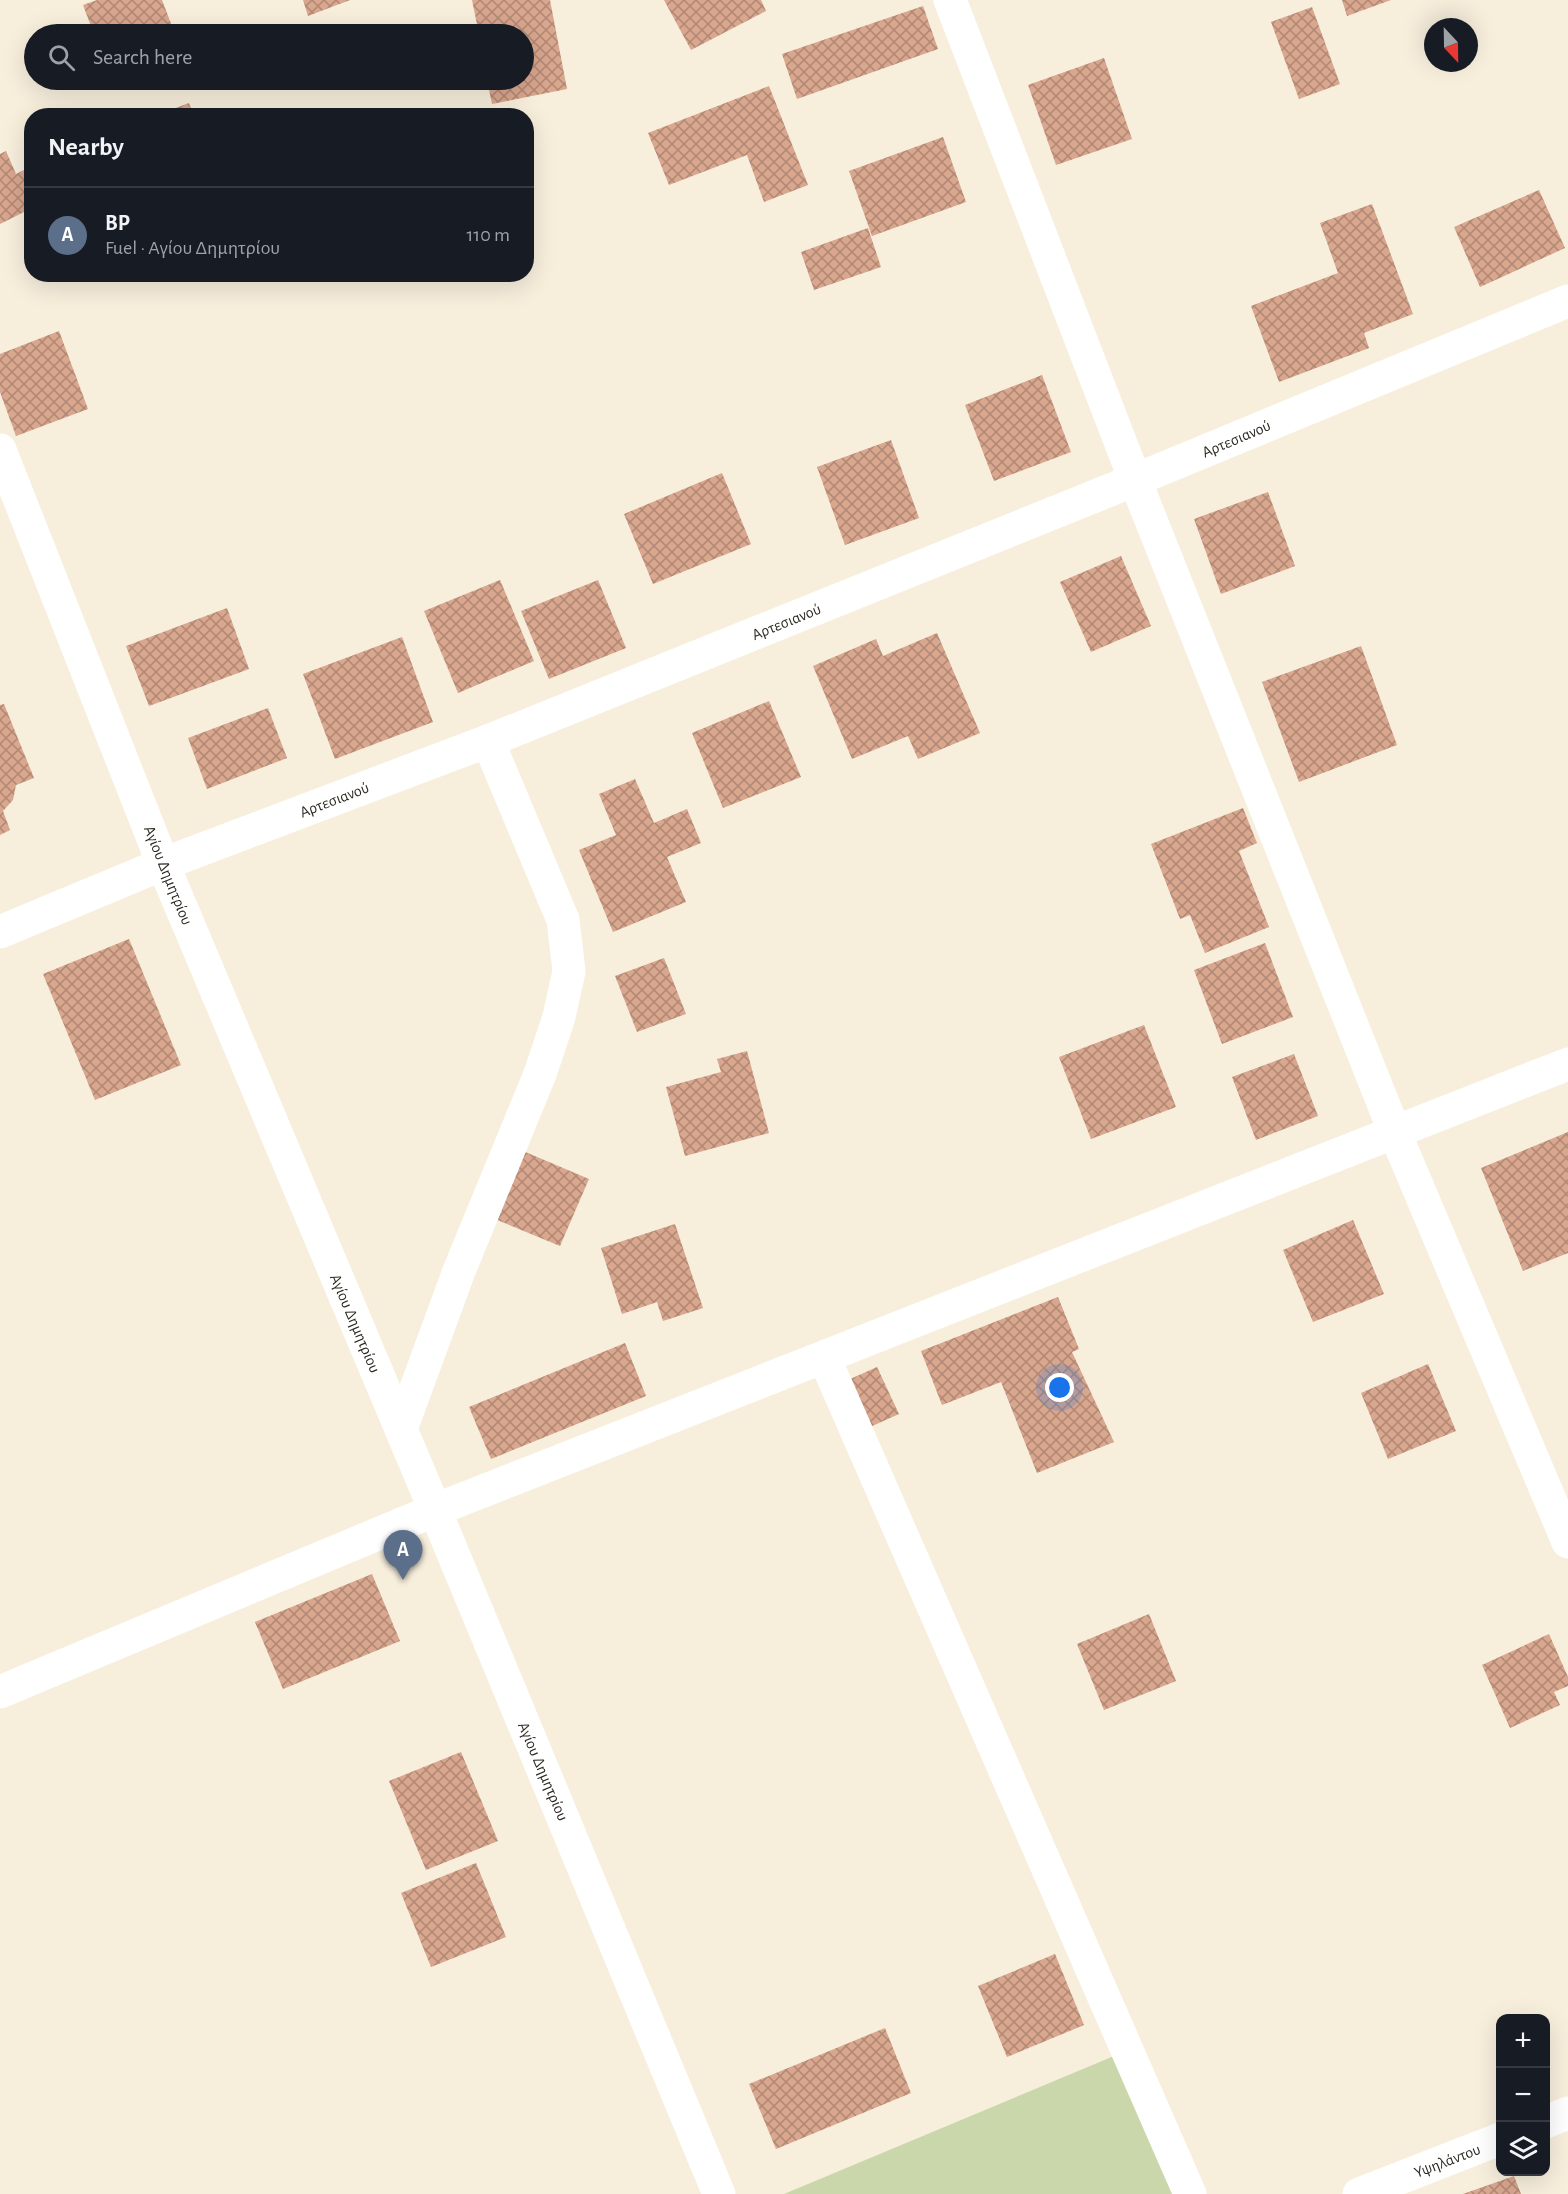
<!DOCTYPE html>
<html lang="en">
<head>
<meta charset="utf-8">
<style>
  :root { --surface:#171b24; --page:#20242c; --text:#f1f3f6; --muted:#9ea1a6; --line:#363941; --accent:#b45309 }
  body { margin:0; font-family:"Alegreya Sans",sans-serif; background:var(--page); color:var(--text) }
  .controls { position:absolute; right:18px; bottom:18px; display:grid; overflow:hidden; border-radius:12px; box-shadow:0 6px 24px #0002 }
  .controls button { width:54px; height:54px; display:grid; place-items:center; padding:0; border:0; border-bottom:2px solid var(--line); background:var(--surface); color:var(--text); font:30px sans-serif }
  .compass { position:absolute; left:1424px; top:18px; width:54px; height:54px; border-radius:50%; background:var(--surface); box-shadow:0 6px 24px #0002; rotate:158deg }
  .you { position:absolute; left:1060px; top:1388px; width:21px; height:21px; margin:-15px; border:4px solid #fff; border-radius:50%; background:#1a73e8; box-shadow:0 0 0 9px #1a73e833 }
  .badge { display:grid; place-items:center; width:39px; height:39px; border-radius:50%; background:var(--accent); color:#fff; font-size:20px; font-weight:700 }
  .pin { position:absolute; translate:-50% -50px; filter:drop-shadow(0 2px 3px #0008) }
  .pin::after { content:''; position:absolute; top:32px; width:21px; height:18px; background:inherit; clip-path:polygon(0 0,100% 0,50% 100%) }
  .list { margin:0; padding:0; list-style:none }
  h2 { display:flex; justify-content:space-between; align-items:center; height:78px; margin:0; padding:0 24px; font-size:26px }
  h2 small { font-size:20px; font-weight:400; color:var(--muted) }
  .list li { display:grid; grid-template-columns:39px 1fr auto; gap:18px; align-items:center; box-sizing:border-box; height:96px; padding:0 24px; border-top:2px solid var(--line) }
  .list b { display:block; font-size:22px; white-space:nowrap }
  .list p { margin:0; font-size:20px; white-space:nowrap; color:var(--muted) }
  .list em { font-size:20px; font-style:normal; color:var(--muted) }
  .icon { flex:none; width:33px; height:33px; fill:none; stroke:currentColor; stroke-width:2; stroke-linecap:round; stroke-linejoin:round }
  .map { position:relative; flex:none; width:1568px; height:2194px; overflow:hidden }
  .search { position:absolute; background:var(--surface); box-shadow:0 6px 24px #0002; left:24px; top:24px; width:510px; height:66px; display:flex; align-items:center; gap:15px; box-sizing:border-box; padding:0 21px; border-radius:33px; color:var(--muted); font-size:22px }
  .panel { position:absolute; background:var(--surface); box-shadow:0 6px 24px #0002; left:24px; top:108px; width:510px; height:174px; border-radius:24px }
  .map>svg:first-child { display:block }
  .green { fill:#cad7ab }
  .building { fill:url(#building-cross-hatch) }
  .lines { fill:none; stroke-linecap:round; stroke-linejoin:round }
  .minor { stroke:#fff; stroke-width:33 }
  .tertiary { stroke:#fff; stroke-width:33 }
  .labels { text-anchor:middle; stroke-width:4.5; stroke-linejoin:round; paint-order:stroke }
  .street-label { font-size:16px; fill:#2c2922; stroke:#fff }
</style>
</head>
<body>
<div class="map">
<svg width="1568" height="2194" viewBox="0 0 1568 2194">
  <defs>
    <pattern id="building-cross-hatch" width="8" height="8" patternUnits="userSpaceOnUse" patternTransform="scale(1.5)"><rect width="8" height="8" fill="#d9a68e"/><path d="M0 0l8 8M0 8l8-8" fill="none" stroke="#b08774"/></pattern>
  </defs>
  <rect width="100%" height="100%" fill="#f7eedc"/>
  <polygon class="green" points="1114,2056 1176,2194 784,2194"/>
  <g class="building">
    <polygon points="97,0 162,0 175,34 94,34 83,5"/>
    <polygon points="303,0 350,0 308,16"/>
    <polygon points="472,0 550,0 567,89 492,104 487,80 524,80 524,34 479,34"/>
    <polygon points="664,0 761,0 766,11 691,50"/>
    <polygon points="1342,0 1391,0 1347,16"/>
    <polygon points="923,6 938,49 797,99 782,54"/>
    <polygon points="1312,7 1340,84 1299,99 1271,22"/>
    <polygon points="1104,58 1132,139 1056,165 1028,85"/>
    <polygon points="769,86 808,185 764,202 747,155 669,185 648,133"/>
    <polygon points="189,103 194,116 157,116 157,115"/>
    <polygon points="943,137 966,202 872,236 849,171"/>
    <polygon points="6,151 16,174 32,166 32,208 0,224 0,154"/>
    <polygon points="1539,190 1565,248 1480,287 1454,227"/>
    <polygon points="1372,204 1413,314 1364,333 1369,348 1279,382 1251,306 1338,273 1320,223"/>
    <polygon points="868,228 881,267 814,290 801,252"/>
    <polygon points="59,331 88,409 16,436 0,392 0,354"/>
    <polygon points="1042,375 1071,452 994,481 965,405"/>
    <polygon points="891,440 919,518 845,545 817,467"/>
    <polygon points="722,473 751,544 653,584 624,514"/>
    <polygon points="1268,492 1295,566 1221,594 1194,519"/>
    <polygon points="1121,556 1151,626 1091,652 1060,582"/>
    <polygon points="500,580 534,661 458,693 424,611"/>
    <polygon points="598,580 626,648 549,679 521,611"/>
    <polygon points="227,608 249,669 149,706 126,646"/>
    <polygon points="937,633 980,733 918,759 908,736 852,759 813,666 876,639 883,656"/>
    <polygon points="402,637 433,722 335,759 303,674"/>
    <polygon points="1361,646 1397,745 1299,782 1262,682"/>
    <polygon points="769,701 801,777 723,808 692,733"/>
    <polygon points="4,704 34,778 16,785 13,800 3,811 10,830 0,835 0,705"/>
    <polygon points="268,708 287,758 207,789 188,738"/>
    <polygon points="635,779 654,823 687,809 701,843 667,857 686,902 613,932 579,850 616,835 599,794"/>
    <polygon points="1243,808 1257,843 1239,851 1269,927 1205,953 1190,915 1180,919 1151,844"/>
    <polygon points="129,939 181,1065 95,1100 43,974"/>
    <polygon points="1265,943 1293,1017 1222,1044 1194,970"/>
    <polygon points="664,958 686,1014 637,1032 615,976"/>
    <polygon points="1144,1025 1176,1107 1091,1139 1059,1057"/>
    <polygon points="747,1051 769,1133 685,1156 666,1087 721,1072 717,1059"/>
    <polygon points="1294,1054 1318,1116 1256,1140 1232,1077"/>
    <polygon points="1568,1132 1568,1253 1523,1271 1481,1168"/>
    <polygon points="523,1151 589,1179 560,1246 495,1219"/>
    <polygon points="1353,1220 1384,1294 1313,1322 1283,1250"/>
    <polygon points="675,1224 703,1308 663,1321 657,1302 622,1314 601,1248"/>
    <polygon points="1058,1297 1079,1349 1072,1352 1114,1442 1037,1473 1001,1382 942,1405 921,1351"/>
    <polygon points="625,1343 646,1396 491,1459 469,1407"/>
    <polygon points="1428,1364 1456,1431 1388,1459 1361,1393"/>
    <polygon points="877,1367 899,1414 870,1427 848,1380"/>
    <polygon points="372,1574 400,1641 283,1689 255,1622"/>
    <polygon points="1149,1614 1176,1681 1104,1710 1077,1644"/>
    <polygon points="1549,1634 1568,1677 1568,1686 1554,1692 1560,1705 1510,1728 1482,1665"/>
    <polygon points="461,1752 498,1841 426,1870 389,1781"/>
    <polygon points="476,1863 506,1937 431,1967 401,1893"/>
    <polygon points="1055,1954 1084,2025 1007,2057 978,1986"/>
    <polygon points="885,2028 911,2093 776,2149 749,2084"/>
    <polygon points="1514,2176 1521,2194 1463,2194"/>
  </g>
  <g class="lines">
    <g class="minor">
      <polyline points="950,0 1135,480 1395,1133 1568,1542"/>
      <polyline points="0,932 163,864 488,741 1135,480 1568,301"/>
      <polyline points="824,1357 1190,2194"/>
      <polyline points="401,1429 459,1271 540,1074 559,1017 569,971 563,920 488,741"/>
      <polyline points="0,1692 435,1510 1568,1064"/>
      <polyline points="1546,2122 1568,2113"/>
      <polyline points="1359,2194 1500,2139"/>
    </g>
    <polyline class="tertiary" points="0,450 163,864 435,1510 719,2194"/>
  </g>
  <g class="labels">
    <g class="street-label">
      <text transform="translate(1236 438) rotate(-23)" y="6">Αρτεσιανού</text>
      <text transform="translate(786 621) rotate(-22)" y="6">Αρτεσιανού</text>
      <text transform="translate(334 799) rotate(-21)" y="6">Αρτεσιανού</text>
      <text transform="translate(169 875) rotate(68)" y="6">Αγίου Δημητρίου</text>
      <text transform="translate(356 1323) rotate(67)" y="6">Αγίου Δημητρίου</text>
      <text transform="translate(544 1771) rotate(67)" y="6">Αγίου Δημητρίου</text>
      <text transform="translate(1447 2160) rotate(-21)" y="6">Υψηλάντου</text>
    </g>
  </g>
</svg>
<div class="controls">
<button>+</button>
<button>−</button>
<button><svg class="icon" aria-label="layers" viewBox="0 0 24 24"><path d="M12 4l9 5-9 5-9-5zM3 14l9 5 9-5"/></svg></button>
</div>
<svg class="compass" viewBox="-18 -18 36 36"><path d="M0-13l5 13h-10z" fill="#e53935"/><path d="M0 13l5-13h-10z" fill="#9ea1a6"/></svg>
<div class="you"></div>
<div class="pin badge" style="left:403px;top:1580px;background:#5c6f8a">A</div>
<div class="search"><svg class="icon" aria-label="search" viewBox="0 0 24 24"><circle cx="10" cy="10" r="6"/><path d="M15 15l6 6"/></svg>Search here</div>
<section class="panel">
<h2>Nearby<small></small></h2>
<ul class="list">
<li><span class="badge" style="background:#5c6f8a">A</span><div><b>BP</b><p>Fuel · Αγίου Δημητρίου</p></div><em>110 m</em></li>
</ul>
</section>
</div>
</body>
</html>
